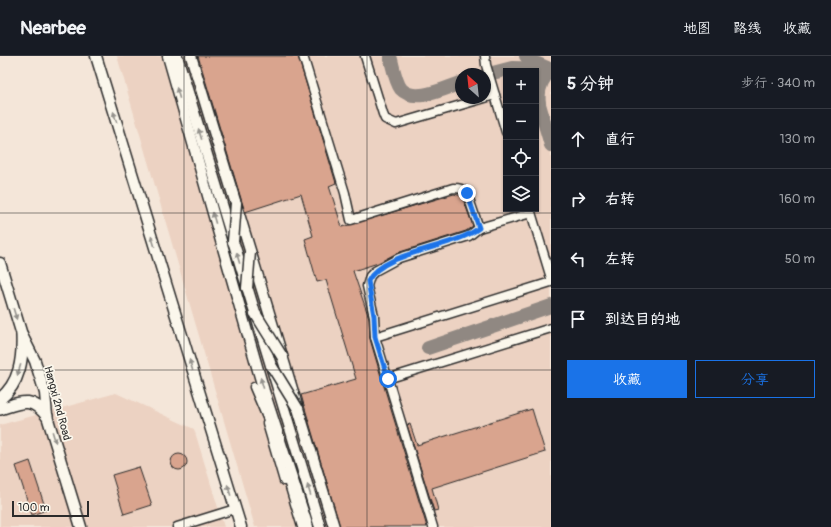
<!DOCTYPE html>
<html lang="zh">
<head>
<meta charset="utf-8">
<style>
  :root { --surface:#171b24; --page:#20242c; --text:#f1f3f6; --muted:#9ea1a6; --line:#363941; --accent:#1a73e8 }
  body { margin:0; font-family:Pangolin,"LXGW WenKai TC",sans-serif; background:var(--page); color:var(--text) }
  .controls { position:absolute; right:12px; top:12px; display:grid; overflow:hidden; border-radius:0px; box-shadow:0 1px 3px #0004 }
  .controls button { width:36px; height:36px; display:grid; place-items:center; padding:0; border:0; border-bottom:1px solid var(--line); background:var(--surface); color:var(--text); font:20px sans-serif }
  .compass { position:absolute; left:455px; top:12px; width:36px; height:36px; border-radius:50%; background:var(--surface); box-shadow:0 1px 3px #0004; rotate:333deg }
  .scale { position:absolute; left:12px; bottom:10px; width:77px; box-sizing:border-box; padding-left:4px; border:2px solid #2b2b2b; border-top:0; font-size:11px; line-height:14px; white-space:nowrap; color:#2b2b2b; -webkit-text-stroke:3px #fbf7ec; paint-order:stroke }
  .stop { position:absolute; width:12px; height:12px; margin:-9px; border:3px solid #1a73e8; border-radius:50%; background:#fff }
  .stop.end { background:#1a73e8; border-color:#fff; box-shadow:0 1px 4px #0008 }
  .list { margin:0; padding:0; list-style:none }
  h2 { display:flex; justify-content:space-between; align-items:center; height:52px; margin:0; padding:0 16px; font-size:17px }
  h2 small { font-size:13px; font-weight:400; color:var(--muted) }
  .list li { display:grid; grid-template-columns:26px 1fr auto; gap:12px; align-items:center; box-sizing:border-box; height:60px; padding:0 16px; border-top:1px solid var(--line) }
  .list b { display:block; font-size:15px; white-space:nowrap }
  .list em { font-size:13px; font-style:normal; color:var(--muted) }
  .actions { display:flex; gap:8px; padding:12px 16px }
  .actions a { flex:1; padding:9px 0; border:1px solid var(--accent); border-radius:0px; text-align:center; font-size:14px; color:var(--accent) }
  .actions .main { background:var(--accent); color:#fff }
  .icon { flex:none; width:22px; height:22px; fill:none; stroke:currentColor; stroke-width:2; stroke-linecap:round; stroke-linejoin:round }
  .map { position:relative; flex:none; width:551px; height:471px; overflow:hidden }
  header { display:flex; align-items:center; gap:24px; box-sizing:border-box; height:56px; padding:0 20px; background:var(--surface); border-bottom:1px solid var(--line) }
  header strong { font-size:19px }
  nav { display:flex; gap:22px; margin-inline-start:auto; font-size:14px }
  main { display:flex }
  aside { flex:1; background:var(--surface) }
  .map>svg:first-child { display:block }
  .built { fill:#ecd2c2; fill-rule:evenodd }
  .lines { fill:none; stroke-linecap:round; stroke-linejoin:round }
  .taxiway { stroke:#908882; stroke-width:14 }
  .building { fill:#d9a48e; stroke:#2b2b2b }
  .minor-casing { stroke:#2b2b2b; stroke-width:11 }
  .major-casing { stroke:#2b2b2b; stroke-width:13 }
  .highway-casing { stroke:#2b2b2b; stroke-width:14 }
  .minor { stroke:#fbf7ec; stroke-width:8 }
  .major { stroke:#fbf7ec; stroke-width:10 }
  .highway { stroke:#fbf7ec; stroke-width:11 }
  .major-bridge-casing { stroke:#2b2b2b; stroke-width:13; stroke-linecap:butt }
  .major-bridge { stroke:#fbf7ec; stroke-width:10 }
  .oneway { fill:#93918c }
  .route { stroke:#1a73e8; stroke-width:5 }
  .grid { fill:none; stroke:#2b2b2b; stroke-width:1; stroke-opacity:0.55 }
  .labels { text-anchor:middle; stroke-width:3.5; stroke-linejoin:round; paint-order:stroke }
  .street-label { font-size:11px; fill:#2b2b2b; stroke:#fbf7ec }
</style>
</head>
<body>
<header>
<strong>Nearbee</strong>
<nav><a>地图</a><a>路线</a><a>收藏</a></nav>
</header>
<main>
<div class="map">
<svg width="551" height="471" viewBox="0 0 551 471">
  <rect width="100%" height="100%" fill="#f4e6d9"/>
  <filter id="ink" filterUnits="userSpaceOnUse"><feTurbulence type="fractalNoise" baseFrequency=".025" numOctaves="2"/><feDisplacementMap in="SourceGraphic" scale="8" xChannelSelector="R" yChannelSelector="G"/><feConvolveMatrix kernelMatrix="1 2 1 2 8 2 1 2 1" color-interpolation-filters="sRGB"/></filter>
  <g filter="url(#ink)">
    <g class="built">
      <path d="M 117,0 L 551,0 L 551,471 L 255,471 ZM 506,15 L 536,15 L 536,153 L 506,153 ZM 461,18 L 485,18 L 485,42 L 461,42 Z"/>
      <polygon points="116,337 194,373 224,471 0,471 0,369"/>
    </g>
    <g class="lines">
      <g class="taxiway">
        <path d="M 390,0 C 393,10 395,25 401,33 C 415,48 445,32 461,27"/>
        <polyline points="526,0 533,6 547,12"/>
        <polyline points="485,19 512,12 551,13"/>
        <polyline points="536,38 551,89"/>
        <path d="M 539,47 C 537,33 541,23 551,14"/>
        <polyline points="428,292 551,250"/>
      </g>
    </g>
    <g class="building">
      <polygon points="198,0 298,0 336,127 329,130 342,171 454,138 462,140 473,170 466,175 397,197 378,207 353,215 369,262 370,283 382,324 427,471 340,471 301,339 356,323 326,224 317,226 305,183 313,180 301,138 245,156"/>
      <polygon points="532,353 545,396 432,432 438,454 434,455 407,369 410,368 417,389"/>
      <circle cx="179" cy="406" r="8"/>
      <polygon points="30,405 46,454 32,459 16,410"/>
      <polygon points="139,411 152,449 124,458 112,419"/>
    </g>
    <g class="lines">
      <g class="minor-casing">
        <g id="minor">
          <path d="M 303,0 L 345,137 L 351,164 L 453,132 C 460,132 463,133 467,137 L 479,172"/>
          <polyline points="365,0 383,58 385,63 396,68 495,39"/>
          <polyline points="485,0 486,9 506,76"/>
          <polyline points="530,153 551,222"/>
          <polyline points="375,281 374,260 367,230 370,220 375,215 399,202 469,180 479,172 531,157"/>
          <polyline points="387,323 551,272"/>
          <polyline points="254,331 271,371"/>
          <polyline points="267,367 284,425"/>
          <polyline points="286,418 302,471"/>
          <polyline points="177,471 235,453"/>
          <polyline points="433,471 375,281 551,226"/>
        </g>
      </g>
      <g class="major-casing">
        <g id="major">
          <polyline points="96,0 241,471"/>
          <polyline points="168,0 264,335 308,471"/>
          <polyline points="177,0 320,471"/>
          <polyline points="191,0 334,471"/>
          <polyline points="0,207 22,279 35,305 45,337 47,360 81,471"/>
        </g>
      </g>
      <g class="highway-casing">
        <g id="highway">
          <path d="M 0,343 C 20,327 23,303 22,279"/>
          <path d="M 0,353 C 22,346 31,340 47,360"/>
        </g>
      </g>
      <use href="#minor" class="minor"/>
      <use href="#major" class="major"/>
      <use href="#highway" class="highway"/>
      <g class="major-bridge-casing">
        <g id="major-bridge">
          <polyline points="233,186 236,147"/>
          <polyline points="247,232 250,196"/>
          <polyline points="255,257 283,302"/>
          <polyline points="271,309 298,353"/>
        </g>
      </g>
      <use href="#major-bridge" class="major-bridge"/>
    </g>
    <defs><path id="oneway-solid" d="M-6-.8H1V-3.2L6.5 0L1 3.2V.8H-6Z"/></defs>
    <g class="oneway">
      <use href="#oneway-solid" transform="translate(178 37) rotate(-106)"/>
      <use href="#oneway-solid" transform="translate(115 61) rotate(-107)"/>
      <use href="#oneway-solid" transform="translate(200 78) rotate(-107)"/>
      <use href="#oneway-solid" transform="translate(214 162) rotate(-106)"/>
      <use href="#oneway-solid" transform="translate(153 185) rotate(-107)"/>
      <use href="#oneway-solid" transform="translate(238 202) rotate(-107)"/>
      <use href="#oneway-solid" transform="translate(15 258) rotate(73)"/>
      <use href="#oneway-solid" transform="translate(191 309) rotate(-107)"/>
      <use href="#oneway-solid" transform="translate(19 314) rotate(107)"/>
      <use href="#oneway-solid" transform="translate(262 327) rotate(-106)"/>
      <use href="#oneway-solid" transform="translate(54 381) rotate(73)"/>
      <use href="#oneway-solid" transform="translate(229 434) rotate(-107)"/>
      <use href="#oneway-solid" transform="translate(309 434) rotate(-107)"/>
    </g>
  </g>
  <g class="lines" filter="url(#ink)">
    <path class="route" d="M 388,323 L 375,281 L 374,260 L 368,225 C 383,195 452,193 479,172 L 467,137"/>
  </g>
  <path class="grid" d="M 184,0 L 184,471M 367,0 L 367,471M 0,157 L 551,157M 0,314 L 551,314"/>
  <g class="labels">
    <g class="street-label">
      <text transform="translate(58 347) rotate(75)" y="4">Hangxi 2nd Road</text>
    </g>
  </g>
</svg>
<div class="controls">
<button>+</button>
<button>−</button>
<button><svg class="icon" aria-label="locate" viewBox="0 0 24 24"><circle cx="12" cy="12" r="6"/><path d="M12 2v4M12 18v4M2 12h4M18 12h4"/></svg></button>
<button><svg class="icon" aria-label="layers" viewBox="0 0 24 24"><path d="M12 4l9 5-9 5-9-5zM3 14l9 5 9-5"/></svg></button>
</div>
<svg class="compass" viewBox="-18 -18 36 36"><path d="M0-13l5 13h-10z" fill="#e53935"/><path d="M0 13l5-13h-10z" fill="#9ea1a6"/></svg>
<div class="scale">100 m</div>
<div class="stop" style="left:388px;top:323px"></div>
<div class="stop end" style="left:467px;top:137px"></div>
</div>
<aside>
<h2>5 分钟<small>步行 · 340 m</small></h2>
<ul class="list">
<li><svg class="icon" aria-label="ahead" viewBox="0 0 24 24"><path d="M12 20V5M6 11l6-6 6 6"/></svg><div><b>直行</b></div><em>130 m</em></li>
<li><svg class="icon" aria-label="right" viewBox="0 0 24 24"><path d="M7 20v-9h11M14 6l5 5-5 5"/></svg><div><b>右转</b></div><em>160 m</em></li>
<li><svg class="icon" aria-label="left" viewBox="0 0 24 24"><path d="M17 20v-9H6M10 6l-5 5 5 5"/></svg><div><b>左转</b></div><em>50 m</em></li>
<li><svg class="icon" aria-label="arrive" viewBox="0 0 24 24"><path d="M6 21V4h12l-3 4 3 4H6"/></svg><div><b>到达目的地</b></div></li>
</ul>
<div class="actions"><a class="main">收藏</a><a>分享</a></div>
</aside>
</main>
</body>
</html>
